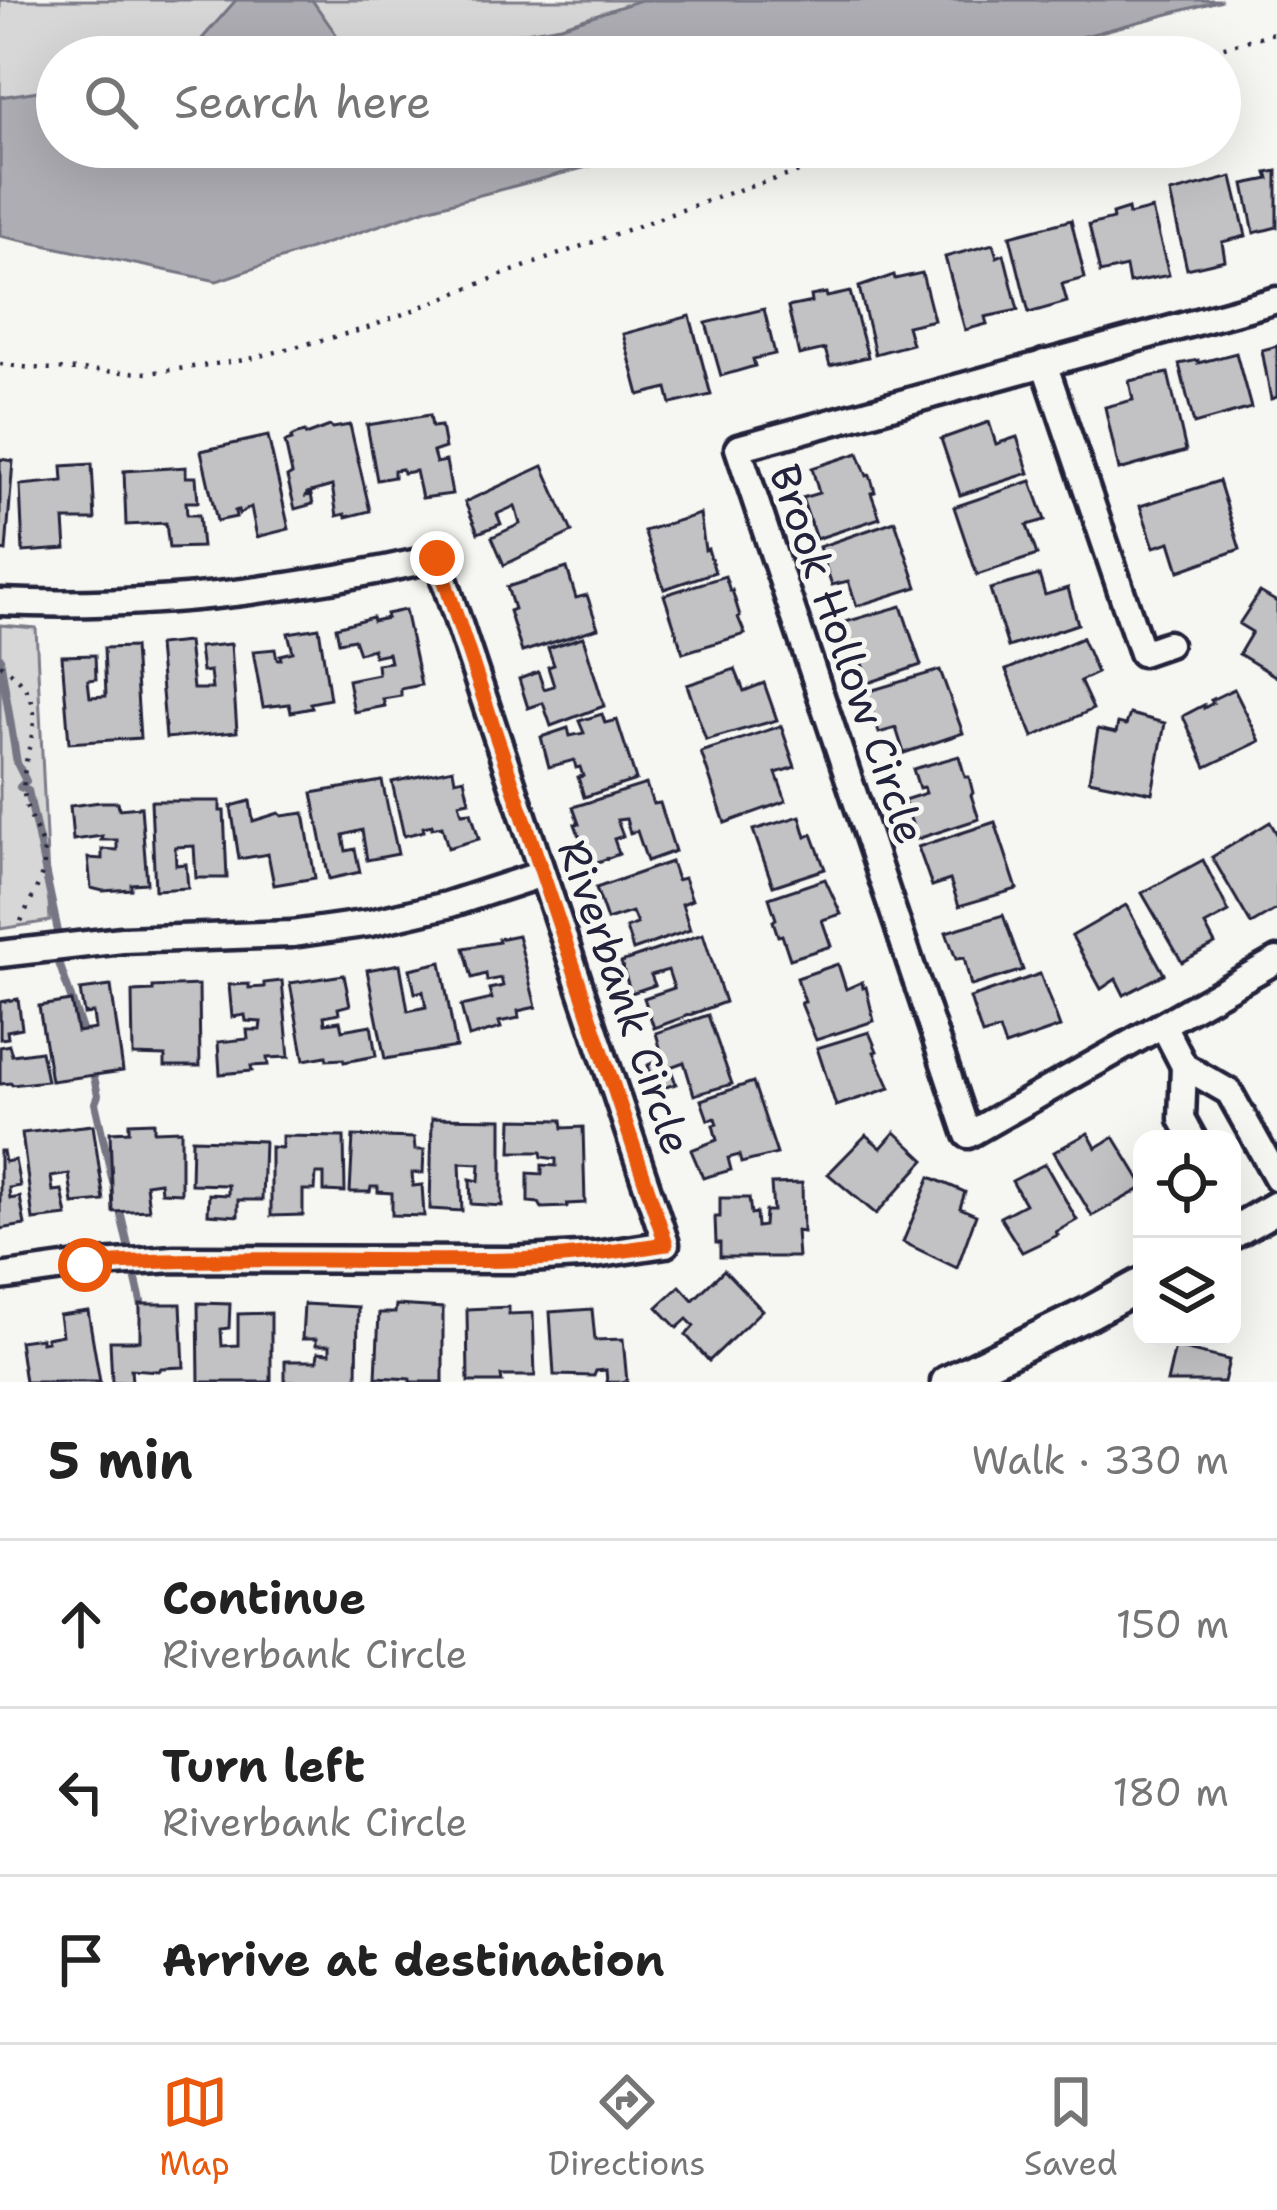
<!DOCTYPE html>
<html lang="en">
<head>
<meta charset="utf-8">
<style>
  :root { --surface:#fff; --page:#f2f2f2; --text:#222; --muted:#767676; --line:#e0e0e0; --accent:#ea580c }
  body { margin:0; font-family:"Shantell Sans",sans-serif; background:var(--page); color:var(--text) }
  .controls { position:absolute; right:36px; bottom:36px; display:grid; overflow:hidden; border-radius:24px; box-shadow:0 12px 48px #0002 }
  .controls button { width:108px; height:108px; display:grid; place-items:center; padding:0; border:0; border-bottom:3px solid var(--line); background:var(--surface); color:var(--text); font:60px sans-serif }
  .stop { position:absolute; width:36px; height:36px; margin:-27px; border:9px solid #ea580c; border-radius:50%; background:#fff }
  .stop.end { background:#ea580c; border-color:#fff; box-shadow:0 3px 12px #0008 }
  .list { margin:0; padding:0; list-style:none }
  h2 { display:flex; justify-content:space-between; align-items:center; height:156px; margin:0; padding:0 48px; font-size:51px }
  h2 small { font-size:39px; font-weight:400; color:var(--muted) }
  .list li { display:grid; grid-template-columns:78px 1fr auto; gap:36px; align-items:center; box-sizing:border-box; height:168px; padding:0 48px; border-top:3px solid var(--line) }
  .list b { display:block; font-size:45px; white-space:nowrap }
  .list p { margin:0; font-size:39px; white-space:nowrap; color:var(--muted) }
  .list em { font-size:39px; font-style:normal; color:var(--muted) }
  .icon { flex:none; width:66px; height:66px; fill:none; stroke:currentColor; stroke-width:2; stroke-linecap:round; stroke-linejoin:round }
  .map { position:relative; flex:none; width:1277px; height:1382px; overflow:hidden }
  .search { position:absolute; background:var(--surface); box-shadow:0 12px 48px #0002; left:36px; right:36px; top:36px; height:132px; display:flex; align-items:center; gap:30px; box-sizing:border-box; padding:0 42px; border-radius:66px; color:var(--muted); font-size:45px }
  .sheet { height:660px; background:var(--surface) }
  nav { display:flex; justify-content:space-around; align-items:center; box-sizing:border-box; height:168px; border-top:3px solid var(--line); background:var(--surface); font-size:33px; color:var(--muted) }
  nav a { display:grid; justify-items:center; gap:6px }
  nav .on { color:var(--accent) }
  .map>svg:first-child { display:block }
  .green { fill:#d7d7d7; stroke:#7c7c89; stroke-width:3 }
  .water { fill:#adadb3; stroke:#757583; stroke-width:3 }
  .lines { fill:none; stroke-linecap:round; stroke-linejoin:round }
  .stream { stroke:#757583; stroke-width:8 }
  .building { fill:#c2c2c4; stroke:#22223b; stroke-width:3 }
  .minor-casing { stroke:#22223b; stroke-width:33 }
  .tertiary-casing { stroke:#22223b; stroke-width:39 }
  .path { stroke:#22223b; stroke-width:4.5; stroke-dasharray:3 9; stroke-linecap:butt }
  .minor { stroke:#f6f6f2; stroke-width:24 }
  .tertiary { stroke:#f6f6f2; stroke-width:30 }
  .route { stroke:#ea580c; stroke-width:15 }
  .labels { text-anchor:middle; stroke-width:10; stroke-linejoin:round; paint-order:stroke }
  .street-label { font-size:42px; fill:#22223b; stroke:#f6f6f2 }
</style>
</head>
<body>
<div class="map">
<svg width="1277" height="1382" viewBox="0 0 1277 1382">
  <rect width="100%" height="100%" fill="#f6f6f2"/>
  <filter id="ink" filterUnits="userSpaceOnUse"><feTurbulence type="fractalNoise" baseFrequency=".00833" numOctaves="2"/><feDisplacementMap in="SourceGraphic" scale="24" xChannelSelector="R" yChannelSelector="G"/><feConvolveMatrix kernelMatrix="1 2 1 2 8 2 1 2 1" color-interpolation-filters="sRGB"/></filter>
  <g filter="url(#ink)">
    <g class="green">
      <polygon points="0,0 727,0 547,57 57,57 57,124 0,134"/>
      <polygon points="0,625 36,628 50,921 0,929"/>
    </g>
    <g class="water">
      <polygon points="236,0 312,0 352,57 186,57"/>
      <polygon points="641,0 1222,0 1005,57 381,57 561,26"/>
      <polygon points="57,73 57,147 663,147 427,209 217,281 0,236 0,97 44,90"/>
    </g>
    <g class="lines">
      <g class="stream">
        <polyline points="0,658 17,763 26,781 20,787 28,790 60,941"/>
        <polyline points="56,954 84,1036"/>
        <polyline points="92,1068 98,1095 95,1103 113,1182"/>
        <polyline points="118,1202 143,1310"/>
      </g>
    </g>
    <g class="building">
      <polygon points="1277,171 1277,227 1254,233 1244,184 1269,179 1267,173"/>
      <polygon points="1232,177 1246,236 1222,242 1225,260 1187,269 1170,193"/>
      <polygon points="1128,209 1129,215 1152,209 1169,275 1129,283 1126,267 1100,273 1089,225 1113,219 1112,214"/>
      <polygon points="1071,220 1085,278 1062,284 1067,302 1029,313 1010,236"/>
      <polygon points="993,244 997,257 1004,254 1018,310 985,317 987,324 965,330 945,257"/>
      <polygon points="922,273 934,320 907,326 912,344 875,354 859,287 894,275 895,279"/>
      <polygon points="850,292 868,357 830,366 825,349 799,355 788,307 812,302 811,296 826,293 827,297"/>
      <polygon points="764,309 775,354 753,359 755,366 721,376 706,323"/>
      <polygon points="690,316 711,395 671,404 667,388 639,395 623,334"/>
      <polygon points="1277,346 1277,397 1271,399 1262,350"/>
      <polygon points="1236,353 1251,408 1194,424 1179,364 1198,360 1198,363"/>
      <polygon points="1168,373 1186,451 1119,470 1105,407 1133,400 1129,381"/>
      <polygon points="430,415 432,427 441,426 445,448 433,452 436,463 446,461 452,494 422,498 416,471 403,473 402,469 394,470 394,477 377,480 367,425"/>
      <polygon points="989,422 996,444 1017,437 1029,473 960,495 941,439"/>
      <polygon points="350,425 370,511 346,517 345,514 337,516 332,486 307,493 306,496 311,495 313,504 295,509 287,477 292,474 285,442 292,440 291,437 297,434 305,432 306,435 330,426 333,428"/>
      <polygon points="268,436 289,529 257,537 251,507 239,514 238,510 235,511 236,517 217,521 201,451"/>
      <polygon points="858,453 867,476 870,475 875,492 871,493 880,518 816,539 802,498 819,493 812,468"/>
      <polygon points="0,459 13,461 6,551 0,550"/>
      <polygon points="92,464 95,520 64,520 66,549 23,552 20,485 63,481 62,466"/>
      <polygon points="543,466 572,532 504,565 492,537 520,524 515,506 497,514 501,524 478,533 465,502"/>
      <polygon points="186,467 186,477 196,477 198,502 186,502 187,515 199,515 202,547 169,548 166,523 126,525 124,471"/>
      <polygon points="1031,481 1045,520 1027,525 1037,555 977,575 954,507"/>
      <polygon points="1219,481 1240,549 1179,571 1170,542 1154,547 1140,506"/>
      <polygon points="700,514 705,550 708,549 715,572 664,589 644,531"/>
      <polygon points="895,521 917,587 857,606 848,581 832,585 819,547"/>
      <polygon points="567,568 576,598 587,595 598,628 522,652 509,611 514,609 507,587"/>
      <polygon points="1039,575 1045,595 1068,588 1078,624 1008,647 990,589"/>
      <polygon points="725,576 730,591 732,590 740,616 738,617 745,634 683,653 664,595"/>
      <polygon points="1260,592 1277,602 1277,677 1239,654 1252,632 1239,624"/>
      <polygon points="901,606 921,665 868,683 860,657 863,656 860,649 851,652 842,623"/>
      <polygon points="405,610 421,685 401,689 401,696 383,699 385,706 354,712 348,680 378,674 377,664 390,662 388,653 374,656 373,649 359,653 354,639 339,642 336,627 372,617 373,621 387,618 386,614"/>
      <polygon points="319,628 330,699 310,703 312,708 291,712 289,704 263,707 253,651 275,649 277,659 281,659 280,655 293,652 288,633"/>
      <polygon points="583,637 604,706 551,726 543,703 528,708 519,679 538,672 544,689 554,686 548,667 554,665 548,648"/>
      <polygon points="1082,638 1097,673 1080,681 1093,709 1033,737 1006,670"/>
      <polygon points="188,642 193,689 212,689 210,671 202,672 199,647 231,644 237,732 166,738 158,645"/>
      <polygon points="134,647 140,738 69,743 62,656 95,655 96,679 88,680 90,697 106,696 104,648"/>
      <polygon points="735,669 744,691 764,683 777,720 706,740 687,685"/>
      <polygon points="940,670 963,733 904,753 896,728 879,733 866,692"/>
      <polygon points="1234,689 1260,741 1206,767 1183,716 1204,705 1204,708 1213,703 1211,700"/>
      <polygon points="602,714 605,723 617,720 636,780 584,797 578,777 583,776 580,767 576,768 574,760 549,767 541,737 568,728 570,736 584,733 579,721"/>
      <polygon points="1130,714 1165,723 1152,793 1089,780 1098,729 1116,733 1118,723 1126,725"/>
      <polygon points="781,726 795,767 776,773 786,801 725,823 701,752"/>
      <polygon points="959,756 965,777 969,777 973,793 971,795 979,819 917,839 904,800 926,793 924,787 919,788 913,769"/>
      <polygon points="453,769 455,780 464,778 469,801 459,803 462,813 471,812 479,839 448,848 442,826 432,828 432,825 423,827 424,831 404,836 392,782"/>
      <polygon points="382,781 398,854 367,860 362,830 343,835 346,851 355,849 360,872 329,879 312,793"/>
      <polygon points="646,784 653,804 660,803 675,851 647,861 637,831 630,833 626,819 617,820 623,836 614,839 619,854 590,865 575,824 579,824 573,807"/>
      <polygon points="151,801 220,801 220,811 224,811 227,878 196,878 194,846 175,847 176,865 186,864 188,888 155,890"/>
      <polygon points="250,801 253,821 279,813 282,816 304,813 315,878 274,885 268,854 239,859 231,806"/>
      <polygon points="100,802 118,802 119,809 141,807 147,883 131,884 131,889 103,891 91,888 88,858 102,859 102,849 117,850 117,840 101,840 102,836 73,840 70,806"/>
      <polygon points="800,816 806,837 812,834 825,869 773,886 753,830"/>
      <polygon points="995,822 1017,889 959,906 950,880 932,886 918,847"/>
      <polygon points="1270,822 1277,834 1277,909 1251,924 1212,857"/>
      <polygon points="1203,860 1229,912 1205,925 1215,944 1182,962 1142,893"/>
      <polygon points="671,862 677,880 684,878 692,900 682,904 690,930 633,950 626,928 637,924 632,912 607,920 596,888"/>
      <polygon points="825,879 841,914 822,920 831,946 790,959 782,935 778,936 773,921 776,919 769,898"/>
      <polygon points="1126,905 1164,974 1124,995 1116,979 1101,989 1072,936"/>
      <polygon points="1003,915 1023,970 971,986 964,958 956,959 946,932"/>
      <polygon points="703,934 725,1002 654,1028 644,998 674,988 668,970 651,975 655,985 631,993 621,962"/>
      <polygon points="518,935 536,1007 518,1011 519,1018 499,1022 501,1028 469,1037 461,1006 492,999 489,989 503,986 501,978 487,981 486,974 472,978 464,948 499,942 498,939"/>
      <polygon points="441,962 456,1047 385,1059 367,970 400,964 408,1011 426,1007 423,991 415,993 410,969"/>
      <polygon points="838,964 846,989 862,982 863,988 866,987 874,1021 816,1040 801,1003 805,1002 797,978"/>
      <polygon points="1040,974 1060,1027 1005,1046 999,1030 982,1035 970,998"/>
      <polygon points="344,975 350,1005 338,1008 339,1013 324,1016 325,1023 340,1021 342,1030 371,1025 376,1056 344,1062 343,1059 327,1060 326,1056 304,1060 290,983"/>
      <polygon points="282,981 289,1057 267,1058 268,1065 251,1066 252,1071 220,1074 218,1042 248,1039 247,1030 260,1030 261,1022 246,1021 245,1015 232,1017 229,985 249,984 249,988 264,987 264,983"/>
      <polygon points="199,985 200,1066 165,1066 165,1056 133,1055 132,992 153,991 153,987"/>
      <polygon points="111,986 123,1071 51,1081 39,1006 71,1001 77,1032 95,1029 93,1013 84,1014 80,990"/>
      <polygon points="18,999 22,1028 7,1031 8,1038 0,1039 0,1002"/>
      <polygon points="708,1015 732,1084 694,1095 684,1062 670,1067 676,1084 656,1090 648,1065 663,1058 656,1033"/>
      <polygon points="869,1032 877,1051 874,1052 890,1088 836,1106 817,1048"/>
      <polygon points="9,1045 12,1055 41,1051 47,1081 12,1085 11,1083 0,1084 0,1047"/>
      <polygon points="753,1082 777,1154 741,1163 739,1155 728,1158 731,1170 703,1178 691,1150 717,1140 713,1125 717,1124 715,1118 708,1120 701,1100"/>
      <polygon points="432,1118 502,1119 502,1206 471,1204 470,1179 479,1181 480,1164 460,1163 462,1211 430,1209"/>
      <polygon points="512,1119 562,1120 563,1128 583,1127 585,1203 567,1204 567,1207 542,1208 539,1203 528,1202 528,1173 542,1174 542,1165 556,1166 556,1159 542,1157 541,1152 511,1152"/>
      <polygon points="154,1122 154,1131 181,1130 181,1193 161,1192 160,1182 146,1184 149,1210 113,1212 110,1132 129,1131 129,1123"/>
      <polygon points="93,1125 104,1201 73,1204 69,1174 51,1177 53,1191 62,1190 67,1216 33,1220 22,1133"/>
      <polygon points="895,1132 925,1160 876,1214 828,1174 866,1135 881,1148"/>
      <polygon points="1088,1133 1096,1148 1114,1137 1142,1183 1142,1188 1092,1216 1054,1152"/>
      <polygon points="282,1136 344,1137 345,1192 324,1191 324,1174 316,1174 315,1190 303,1190 303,1215 271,1216 271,1147 282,1148"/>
      <polygon points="353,1136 414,1138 415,1150 424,1150 423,1173 412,1173 413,1186 422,1185 424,1216 392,1215 392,1193 378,1192 378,1187 371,1187 370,1192 350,1192"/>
      <polygon points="192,1139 264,1141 262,1200 238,1200 238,1216 208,1214 209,1194 228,1195 228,1185 191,1184"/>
      <polygon points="0,1151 3,1151 5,1162 15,1160 20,1186 9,1188 10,1199 20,1197 25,1225 0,1229"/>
      <polygon points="1045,1164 1077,1220 1056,1232 1058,1235 1022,1252 1000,1217 1025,1204 1012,1181"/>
      <polygon points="930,1177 965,1192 960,1208 976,1215 957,1268 903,1242"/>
      <polygon points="802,1183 803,1232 796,1231 798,1257 720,1257 720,1243 716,1243 715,1217 720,1217 720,1198 749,1198 751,1214 756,1213 757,1227 764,1226 765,1211 773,1211 771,1184"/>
      <polygon points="724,1270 762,1310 709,1361 686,1335 694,1326 687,1319 677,1328 657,1307 680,1286 693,1300"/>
      <polygon points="198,1303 230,1304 229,1328 221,1329 222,1346 238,1345 238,1314 271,1313 271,1382 199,1382"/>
      <polygon points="140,1304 181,1304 184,1367 161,1368 158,1371 131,1369 132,1382 112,1382 110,1341 140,1341"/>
      <polygon points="304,1304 358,1307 357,1382 285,1382 285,1361 317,1361 318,1352 330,1353 330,1345 316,1345 316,1339 302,1339"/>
      <polygon points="396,1305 443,1308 443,1382 410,1382 410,1379 376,1377 379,1313 395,1313"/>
      <polygon points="509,1307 509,1314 533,1313 535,1376 501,1376 502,1382 468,1382 467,1309"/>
      <polygon points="592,1309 595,1340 623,1339 627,1382 607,1382 606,1370 596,1371 594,1376 554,1375 550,1312"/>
      <polygon points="88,1311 100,1382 25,1382 19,1341 41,1338 41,1342 47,1341 46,1338 62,1335 59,1315"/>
      <polygon points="1175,1347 1229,1360 1224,1382 1167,1382"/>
    </g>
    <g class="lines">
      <g class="minor-casing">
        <g id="minor">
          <polyline points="1277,300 738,448 968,1135 1277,960"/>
          <polyline points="1044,363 1142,653 1168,644"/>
          <path d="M 0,602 C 146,609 295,590 437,558 L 666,1244 L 595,1255 L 512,1260 L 174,1259 L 85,1265 L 0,1277"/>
          <polyline points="0,954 122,940 292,934 370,923 447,905 542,874"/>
          <polyline points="1163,1025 1184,1066 1229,1092 1277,1178"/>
          <polyline points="1184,1066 1182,1119 1193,1139"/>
        </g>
      </g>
      <g class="tertiary-casing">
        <g id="tertiary">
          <polyline points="1232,1233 1277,1207"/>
          <polyline points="947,1382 1089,1313 1142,1284"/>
        </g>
      </g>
      <g class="path">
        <polyline points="1189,57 1277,32"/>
        <polyline points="0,364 31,368 148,373 245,360 365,329 507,273 732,192 883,147"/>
        <path d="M 0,664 C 65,708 15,746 25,800 C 29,821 46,842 44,863 C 41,885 28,903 20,924"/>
      </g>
      <use href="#minor" class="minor"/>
      <use href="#tertiary" class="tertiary"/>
    </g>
  </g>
  <g class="lines" filter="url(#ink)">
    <path class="route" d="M 85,1265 C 227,1255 368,1263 510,1260 C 563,1259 614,1252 666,1244 L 437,558"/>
  </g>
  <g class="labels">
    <g class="street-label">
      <text transform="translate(848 654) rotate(71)" y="15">Brook Hollow Circle</text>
      <text transform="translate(625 997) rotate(71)" y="15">Riverbank Circle</text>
    </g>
  </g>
</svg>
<div class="controls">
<button><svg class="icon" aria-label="locate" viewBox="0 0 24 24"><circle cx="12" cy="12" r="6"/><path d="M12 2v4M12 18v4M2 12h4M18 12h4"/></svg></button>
<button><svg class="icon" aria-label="layers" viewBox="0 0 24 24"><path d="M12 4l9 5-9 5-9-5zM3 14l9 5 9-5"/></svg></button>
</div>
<div class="stop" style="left:85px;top:1265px"></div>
<div class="stop end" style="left:437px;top:558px"></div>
<div class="search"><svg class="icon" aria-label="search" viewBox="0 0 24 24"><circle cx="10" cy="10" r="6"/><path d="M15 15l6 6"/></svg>Search here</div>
</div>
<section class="sheet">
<h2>5 min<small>Walk · 330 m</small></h2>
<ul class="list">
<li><svg class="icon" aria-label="ahead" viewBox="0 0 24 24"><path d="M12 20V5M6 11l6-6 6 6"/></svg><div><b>Continue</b><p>Riverbank Circle</p></div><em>150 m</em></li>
<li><svg class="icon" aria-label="left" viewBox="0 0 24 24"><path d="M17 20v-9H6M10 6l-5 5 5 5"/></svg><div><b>Turn left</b><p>Riverbank Circle</p></div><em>180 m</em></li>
<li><svg class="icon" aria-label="arrive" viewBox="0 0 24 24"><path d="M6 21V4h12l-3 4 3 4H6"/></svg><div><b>Arrive at destination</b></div></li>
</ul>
</section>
<nav>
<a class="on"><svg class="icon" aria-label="map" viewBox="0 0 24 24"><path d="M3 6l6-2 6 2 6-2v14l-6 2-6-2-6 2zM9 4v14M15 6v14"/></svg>Map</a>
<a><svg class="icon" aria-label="directions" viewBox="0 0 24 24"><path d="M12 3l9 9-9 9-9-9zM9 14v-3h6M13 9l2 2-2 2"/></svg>Directions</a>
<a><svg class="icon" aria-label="saved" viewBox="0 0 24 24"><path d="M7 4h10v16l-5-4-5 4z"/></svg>Saved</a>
</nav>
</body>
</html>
